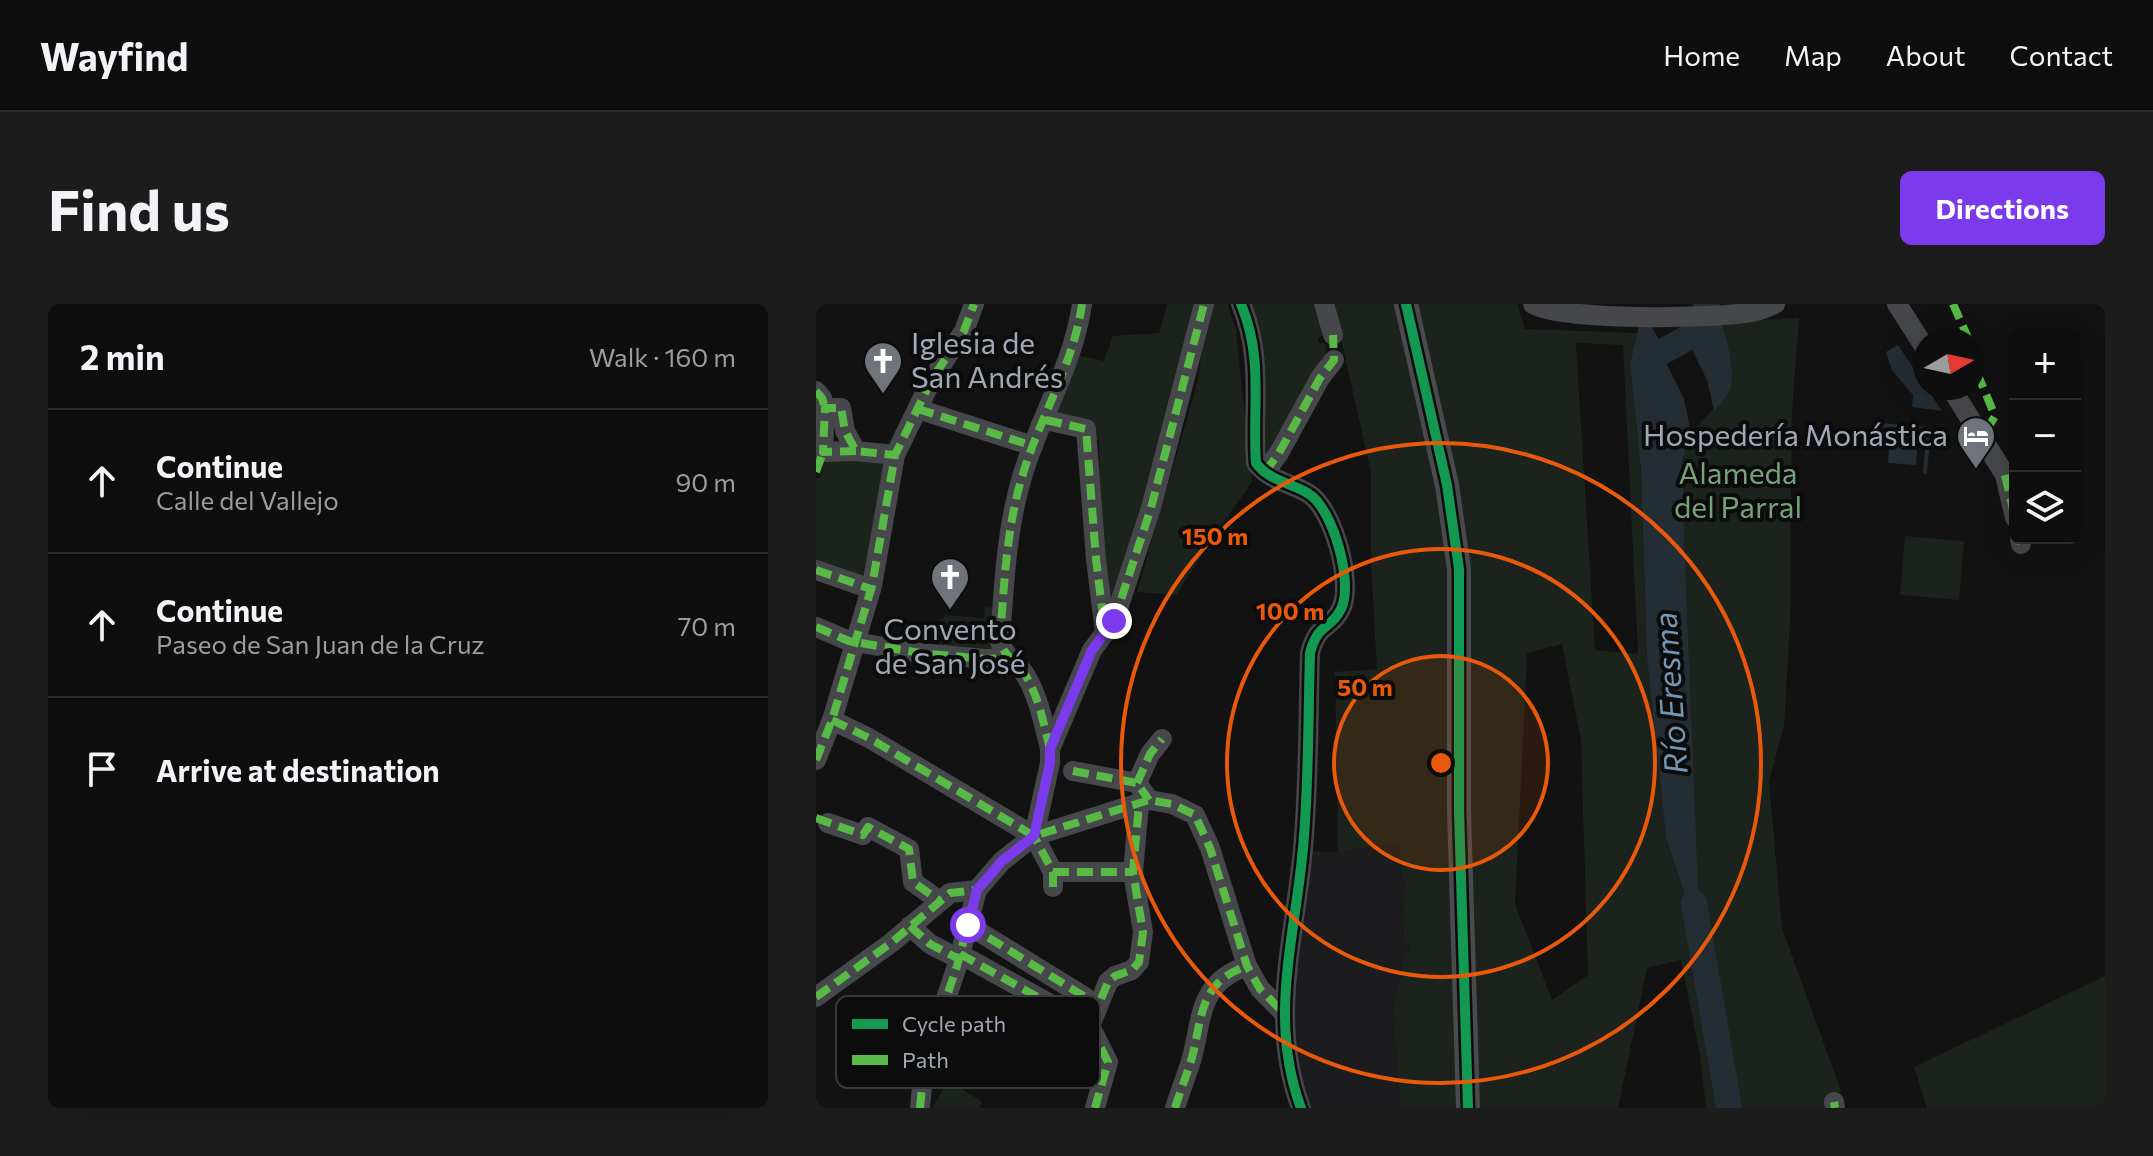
<!DOCTYPE html>
<html lang="en">
<head>
<meta charset="utf-8">
<style>
  :root { --surface:#0e0e0e; --page:#1c1c1c; --text:#f1f3f6; --muted:#9b9c9e; --line:#2e2e2e; --accent:#7c3aed }
  body { margin:0; font-family:Commissioner,sans-serif; background:var(--page); color:var(--text) }
  .controls { position:absolute; right:24px; top:24px; display:grid; overflow:hidden; border-radius:12px; box-shadow:0 8px 32px #0002 }
  .controls button { width:72px; height:72px; display:grid; place-items:center; padding:0; border:0; border-bottom:2px solid var(--line); background:var(--surface); color:var(--text); font:40px sans-serif }
  .compass { position:absolute; left:1097px; top:24px; width:72px; height:72px; border-radius:50%; background:var(--surface); box-shadow:0 8px 32px #0002; rotate:81deg }
  .stop { position:absolute; width:24px; height:24px; margin:-18px; border:6px solid #7c3aed; border-radius:50%; background:#fff }
  .stop.end { background:#7c3aed; border-color:#fff; box-shadow:0 2px 8px #0008 }
  .list { margin:0; padding:0; list-style:none }
  h2 { display:flex; justify-content:space-between; align-items:center; height:104px; margin:0; padding:0 32px; font-size:34px }
  h2 small { font-size:26px; font-weight:400; color:var(--muted) }
  .list li { display:grid; grid-template-columns:52px 1fr auto; gap:24px; align-items:center; box-sizing:border-box; height:144px; padding:0 32px; border-top:2px solid var(--line) }
  .list b { display:block; font-size:30px; white-space:nowrap }
  .list p { margin:0; font-size:26px; white-space:nowrap; color:var(--muted) }
  .list em { font-size:26px; font-style:normal; color:var(--muted) }
  .icon { flex:none; width:44px; height:44px; fill:none; stroke:currentColor; stroke-width:2; stroke-linecap:round; stroke-linejoin:round }
  .map { position:relative; flex:none; width:1289px; height:804px; overflow:hidden; border-radius:12px }
  header { display:flex; align-items:center; gap:48px; box-sizing:border-box; height:112px; padding:0 40px; background:var(--surface); border-bottom:2px solid var(--line) }
  header strong { font-size:38px }
  nav { display:flex; gap:44px; margin-inline-start:auto; font-size:28px }
  .intro { display:flex; align-items:center; justify-content:space-between; box-sizing:border-box; height:192px; padding:0 48px }
  h1 { margin:0; font-size:56px }
  .button { padding:20px 36px; border-radius:12px; background:var(--accent); color:#fff; font-size:28px; font-weight:700 }
  main { display:flex; gap:48px; padding:0 48px }
  aside { flex:1; background:var(--surface); border-radius:12px; box-shadow:0 8px 32px #0002 }
  .map>svg:first-child { display:block }
  .built { fill:#1c1c1e }
  .green { fill:#1c221c; fill-rule:evenodd }
  .water { fill:#252d34 }
  .lines { fill:none; stroke-linecap:round; stroke-linejoin:round }
  .stream { stroke:#252d34; stroke-width:4 }
  .river { stroke:#252d34; stroke-width:26 }
  .minor { stroke:#46474b; stroke-width:20 }
  .major { stroke:#484a4d; stroke-width:24 }
  .quiet { stroke:#58b947; stroke-width:8; stroke-dasharray:16 8; stroke-linecap:butt }
  .cycleway-casing { stroke:#0c0c0d; stroke-width:15 }
  .cycleway { stroke:#139951; stroke-width:10 }
  .route { stroke:#7c3aed; stroke-width:10 }
  .ring { fill:none; stroke:#e8590c; stroke-width:4 }
  .labels { text-anchor:middle; stroke-width:8; stroke-linejoin:round; paint-order:stroke }
  .poi-label { font-size:30px; fill:#a1a7b4; stroke:#0c0c0d; text-anchor:start }
  .park-label { font-size:30px; fill:#76a179; stroke:#0c0c0d }
  .water-label { font-size:32px; font-style:italic; fill:#7596b3; stroke:#0c0c0d }
  .key { fill:#0c0c0d; stroke:#393a3f; stroke-width:2 }
  .key-label { font-size:22px; fill:#a1a7b4 }
  .centre { fill:#e8590c; stroke:#0c0c0d; stroke-width:4 }
  .ring-label { font-size:24px; text-anchor:middle; font-weight:bold; fill:#e8590c; stroke:#0c0c0d; stroke-width:8; stroke-linejoin:round; paint-order:stroke }
</style>
</head>
<body>
<header>
<strong>Wayfind</strong>
<nav><a>Home</a><a>Map</a><a>About</a><a>Contact</a></nav>
</header>
<div class="intro"><h1>Find us</h1><a class="button">Directions</a></div>
<main>
<aside>
<h2>2 min<small>Walk · 160 m</small></h2>
<ul class="list">
<li><svg class="icon" aria-label="ahead" viewBox="0 0 24 24"><path d="M12 20V5M6 11l6-6 6 6"/></svg><div><b>Continue</b><p>Calle del Vallejo</p></div><em>90 m</em></li>
<li><svg class="icon" aria-label="ahead" viewBox="0 0 24 24"><path d="M12 20V5M6 11l6-6 6 6"/></svg><div><b>Continue</b><p>Paseo de San Juan de la Cruz</p></div><em>70 m</em></li>
<li><svg class="icon" aria-label="arrive" viewBox="0 0 24 24"><path d="M6 21V4h12l-3 4 3 4H6"/></svg><div><b>Arrive at destination</b></div></li>
</ul>
</aside>
<div class="map">
<svg width="1289" height="804" viewBox="0 0 1289 804">
  <rect width="100%" height="100%" fill="#121212"/>
  <polygon class="built" points="584,540 585,574 590,574 590,585 586,586 588,637 594,638 594,649 580,719 577,722 582,760 583,804 495,804 481,761 475,694 496,547 522,548"/>
  <g class="green">
    <polygon points="351,0 384,0 328,216 294,302 284,196 283,136 232,126 259,51 288,57 297,32 343,29"/>
    <polygon points="392,0 412,0 420,27 436,178 392,240 361,291 321,288 382,76"/>
    <polygon points="434,0 497,0 507,31 502,34 503,38 510,40 509,56 453,149 450,150"/>
    <path d="M 517,0 L 701,0 L 709,25 L 821,29 L 814,60 L 825,169 L 831,353 L 850,534 L 883,632 L 868,233 L 867,155 L 875,129 L 913,88 L 916,70 L 915,56 L 904,17 L 983,14 L 976,107 L 974,319 L 968,423 L 953,477 L 966,624 L 1025,787 L 1018,798 L 1019,804 L 890,804 L 884,752 L 865,656 L 831,664 L 802,804 L 583,804 L 582,760 L 577,722 L 580,719 L 580,713 L 576,713 L 589,649 L 594,648 L 594,638 L 588,638 L 586,585 L 590,585 L 590,575 L 585,574 L 584,540 L 522,548 L 519,368 L 561,365 L 555,260 L 555,168 ZM 760,39 L 807,41 L 822,350 L 779,346 ZM 746,340 L 765,437 L 772,671 L 736,696 L 699,600 L 711,349 Z"/>
    <polygon points="9,152 70,157 47,279 0,264 0,175 3,174"/>
    <polygon points="1089,232 1148,237 1143,296 1084,291"/>
    <polygon points="169,303 179,304 174,351 120,346 123,315 127,315 129,311 168,314"/>
    <polygon points="1289,672 1289,804 1111,804 1098,763"/>
    <polygon points="132,777 167,798 163,804 116,804"/>
  </g>
  <g class="water">
    <path d="M 877,0 L 902,0 C 905,27 922,58 914,85 C 911,93 904,100 898,107 L 891,76 L 867,27 L 875,19 Z"/>
    <polygon points="834,20 851,50 847,53 868,95 875,129 867,155 868,232 884,635 850,534 831,353 825,167 814,60 823,21"/>
    <polygon points="1082,41 1126,107 1096,103 1097,91 1076,66 1070,48"/>
    <polygon points="1074,131 1102,132 1100,161 1072,159"/>
  </g>
  <g class="lines">
    <polyline class="stream" points="1064,121 1113,125 1109,168"/>
    <g class="river">
      <path d="M 832,70 L 834,56 L 838,52 C 863,37 889,33 891,0"/>
      <polyline points="878,599 913,804"/>
    </g>
    <g class="minor">
      <path d="M 425,0 C 448,55 436,103 440,159 C 453,177 476,179 493,190 C 517,205 538,279 525,305 C 515,326 502,318 494,349 C 492,414 493,480 487,544 C 479,635 452,715 485,804"/>
      <polyline points="508,0 517,31"/>
      <path d="M 717,0 C 745,17 899,15 935,8 C 943,7 951,3 959,0"/>
      <polyline points="1081,0 1109,44"/>
      <polyline points="1135,84 1189,171 1199,214"/>
      <polyline points="0,87 6,94 9,104"/>
      <polyline points="102,105 217,142"/>
      <polyline points="230,116 270,125 280,255 289,329"/>
      <polyline points="40,147 7,148 9,104 25,104 29,127 40,147 79,151"/>
      <polyline points="449,168 463,149 504,74 518,56"/>
      <polyline points="1204,234 1205,240"/>
      <polyline points="0,266 55,285"/>
      <polyline points="0,323 33,337 104,349 169,355 193,354"/>
      <polyline points="16,416 53,434 218,532"/>
      <path d="M 234,445 C 228,421 223,394 210,372 C 202,359 188,353 184,337 C 188,283 190,226 206,173 C 223,114 257,63 266,0"/>
      <polyline points="0,456 16,416 56,282 79,151 116,75 148,27 158,0"/>
      <polyline points="257,467 321,479 333,496"/>
      <polyline points="321,479 334,450 346,435"/>
      <polyline points="12,519 47,531 52,523 93,545 97,578 124,597"/>
      <polyline points="237,568 317,568"/>
      <polyline points="237,583 237,568 218,532 234,459 234,445 276,346 298,317 335,204 388,0"/>
      <polyline points="152,621 269,693 274,703 274,722 292,758 279,804"/>
      <polyline points="94,622 114,640 143,655"/>
      <polyline points="144,650 274,722"/>
      <polyline points="0,693 75,639 134,589 161,586"/>
      <polyline points="276,717 292,678 299,672 316,666 323,658 327,628 317,568 323,500"/>
      <polyline points="1018,798 1019,804"/>
      <polyline points="104,804 108,761 141,662 161,586 186,557 218,532 333,496 356,500 379,511 394,544 431,662 444,685 467,708"/>
      <path d="M 359,804 C 364,788 370,773 375,757 C 387,715 381,679 431,662"/>
    </g>
    <polyline class="major" points="590,0 631,181 643,265 643,507 652,804"/>
    <g class="quiet">
      <polyline points="1137,0 1153,36"/>
      <polyline points="1157,45 1162,71 1179,112 1169,129"/>
      <polyline points="0,87 6,94 9,104"/>
      <polyline points="102,105 217,142"/>
      <polyline points="230,116 270,125 280,255 289,329"/>
      <polyline points="40,147 7,148 9,104 25,104 29,127 40,147 79,151"/>
      <polyline points="0,168 7,148"/>
      <polyline points="449,168 463,149 504,74 518,56 517,31"/>
      <polyline points="1189,171 1199,214"/>
      <polyline points="1204,234 1205,240"/>
      <polyline points="0,266 55,285"/>
      <polyline points="0,323 33,337 104,349 169,355 193,354"/>
      <polyline points="16,416 53,434 218,532"/>
      <path d="M 234,445 C 228,421 223,394 210,372 C 202,359 188,353 184,337 C 188,283 190,226 206,173 C 223,114 257,63 266,0"/>
      <polyline points="0,456 16,416 56,282 79,151 116,75 148,27 158,0"/>
      <polyline points="257,467 321,479 333,496"/>
      <polyline points="321,479 334,450 346,435"/>
      <polyline points="0,514 47,531 52,523 93,545 97,578 124,597"/>
      <polyline points="237,568 317,568"/>
      <polyline points="237,583 237,568 218,532 234,459 234,445 276,346 298,317 335,204 388,0"/>
      <polyline points="152,621 269,693 274,703 274,722 292,758 279,804"/>
      <polyline points="94,622 114,640 143,655"/>
      <polyline points="144,650 274,722"/>
      <polyline points="0,693 75,639 134,589 161,586"/>
      <polyline points="276,717 292,678 299,672 316,666 323,658 327,628 317,568 323,500"/>
      <polyline points="1018,798 1019,804"/>
      <polyline points="104,804 108,761 141,662 161,586 186,557 218,532 333,496 356,500 379,511 394,544 431,662 444,685 467,708"/>
      <path d="M 359,804 C 364,788 370,773 375,757 C 387,715 381,679 431,662"/>
    </g>
    <g class="cycleway-casing">
      <g id="cycleway">
        <path d="M 425,0 C 448,55 436,103 440,159 C 453,177 476,179 493,190 C 517,205 538,279 525,305 C 515,326 502,318 494,349 C 492,414 493,480 487,544 C 479,635 452,715 485,804"/>
        <polyline points="590,0 631,181 643,265 643,507 652,804"/>
      </g>
    </g>
    <use href="#cycleway" class="cycleway"/>
  </g>
  <g class="lines">
    <polyline class="route" points="152,621 161,586 186,557 218,532 234,459 234,445 276,346 298,317"/>
  </g>
  <circle cx="625" cy="459" r="107" fill="#e8590c" fill-opacity=".12"/>
  <g class="ring">
    <circle cx="625" cy="459" r="107"/>
    <circle cx="625" cy="459" r="214"/>
    <circle cx="625" cy="459" r="320"/>
  </g>
  <defs>
    <g id="church-pin" transform="scale(2)"><path d="M0 17L-7.5 6A9.5 9.5 0 1 1 7.5 6Z" fill="#6f737b" stroke="#0c0c0d"/><path d="M-1.2-6h2.4v3.5h3.3v2.4h-3.3V6h-2.4V-.1h-3.3v-2.4h3.3Z" fill="#fff"/></g>
    <g id="hotel-pin" transform="scale(2)"><path d="M0 17L-7.5 6A9.5 9.5 0 1 1 7.5 6Z" fill="#6f737b" stroke="#0c0c0d"/><path d="M-6-4.5h1.5V1H6V5H4.5V3h-9V5H-6ZM-4 0a1.8 1.8 0 1 1 3.6 0ZM.5 0V-2.5h3Q6-2.5 6 0Z" fill="#fff"/></g>
  </defs>
  <g fill-rule="evenodd">
    <use href="#church-pin" x="67" y="57"/>
    <use href="#hotel-pin" x="1160" y="132"/>
    <use href="#church-pin" x="134" y="273"/>
  </g>
  <g class="labels">
    <g class="poi-label">
      <text x="95" y="50">Iglesia de<tspan x="95" dy="34">San Andrés</tspan></text>
      <text x="1132" y="142" text-anchor="end">Hospedería Monástica</text>
      <text x="134" y="336" text-anchor="middle">Convento<tspan x="134" dy="34">de San José</tspan></text>
    </g>
    <g class="park-label">
      <text x="922" y="180">Alameda<tspan x="922" dy="34">del Parral</tspan></text>
    </g>
    <g class="water-label">
      <text transform="translate(855 389) rotate(-94)" y="11">Río Eresma</text>
    </g>
  </g>
  <rect x="20" y="692" width="264" height="92" rx="12" class="key"/>
  <rect x="36" y="715" width="36" height="10" fill="#139951"/>
  <rect x="36" y="751" width="36" height="10" fill="#58b947"/>
  <g class="key-label">
    <text x="86" y="728">Cycle path</text>
    <text x="86" y="764">Path</text>
  </g>
  <circle cx="625" cy="459" r="12" class="centre"/>
  <g class="ring-label">
    <text x="399" y="241">150 m</text>
    <text x="474" y="316">100 m</text>
    <text x="549" y="392">50 m</text>
  </g>
</svg>
<div class="controls">
<button>+</button>
<button>−</button>
<button><svg class="icon" aria-label="layers" viewBox="0 0 24 24"><path d="M12 4l9 5-9 5-9-5zM3 14l9 5 9-5"/></svg></button>
</div>
<svg class="compass" viewBox="-18 -18 36 36"><path d="M0-13l5 13h-10z" fill="#e53935"/><path d="M0 13l5-13h-10z" fill="#9b9c9e"/></svg>
<div class="stop" style="left:152px;top:621px"></div>
<div class="stop end" style="left:298px;top:317px"></div>
</div>
</main>
</body>
</html>
